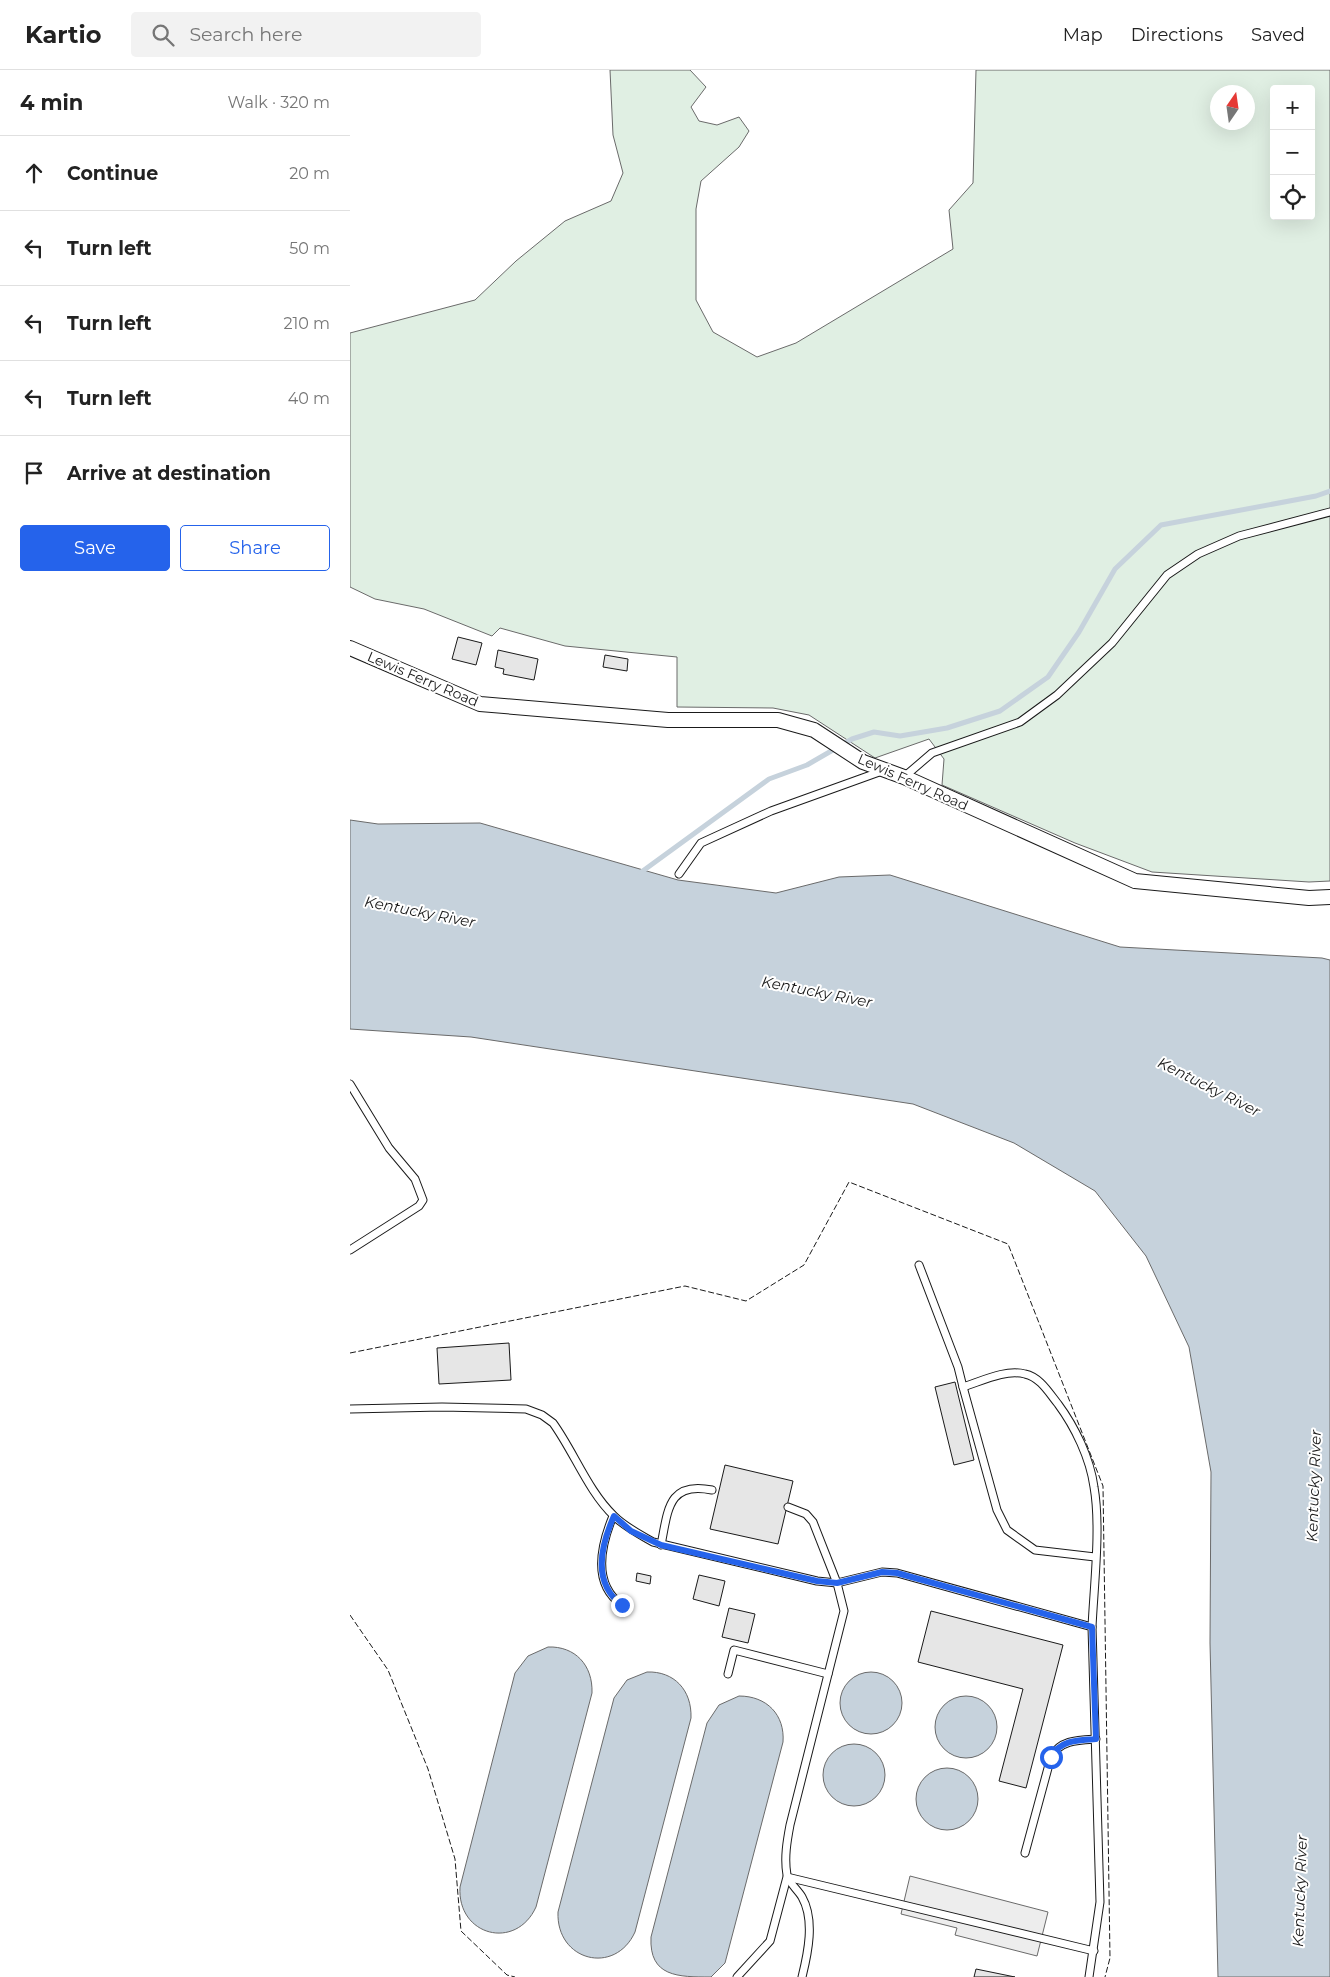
<!DOCTYPE html>
<html lang="en">
<head>
<meta charset="utf-8">
<style>
  :root { --surface:#fff; --page:#f2f2f2; --text:#222; --muted:#767676; --line:#e0e0e0; --accent:#2563eb }
  body { margin:0; font-family:Montserrat,sans-serif; background:var(--page); color:var(--text) }
  .controls { position:absolute; right:15px; top:15px; display:grid; overflow:hidden; border-radius:5px; box-shadow:0 5px 20px #0002 }
  .controls button { width:45px; height:45px; display:grid; place-items:center; padding:0; border:0; border-bottom:1px solid var(--line); background:var(--surface); color:var(--text); font:25px sans-serif }
  .compass { position:absolute; left:860px; top:15px; width:45px; height:45px; border-radius:50%; background:var(--surface); box-shadow:0 5px 20px #0002; rotate:13deg }
  .stop { position:absolute; width:15px; height:15px; margin:-11px; border:4px solid #2563eb; border-radius:50%; background:#fff }
  .stop.end { background:#2563eb; border-color:#fff; box-shadow:0 1px 5px #0008 }
  .list { margin:0; padding:0; list-style:none }
  h2 { display:flex; justify-content:space-between; align-items:center; height:65px; margin:0; padding:0 20px; font-size:21px }
  h2 small { font-size:16px; font-weight:400; color:var(--muted) }
  .list li { display:grid; grid-template-columns:32px 1fr auto; gap:15px; align-items:center; box-sizing:border-box; height:75px; padding:0 20px; border-top:1px solid var(--line) }
  .list b { display:block; font-size:19px; white-space:nowrap }
  .list em { font-size:16px; font-style:normal; color:var(--muted) }
  .actions { display:flex; gap:10px; padding:15px 20px }
  .actions a { flex:1; padding:11px 0; border:1px solid var(--accent); border-radius:5px; text-align:center; font-size:18px; color:var(--accent) }
  .actions .main { background:var(--accent); color:#fff }
  .icon { flex:none; width:28px; height:28px; fill:none; stroke:currentColor; stroke-width:2; stroke-linecap:round; stroke-linejoin:round }
  .map { position:relative; flex:none; width:980px; height:1907px; overflow:hidden }
  header { display:flex; align-items:center; gap:30px; box-sizing:border-box; height:70px; padding:0 25px; background:var(--surface); border-bottom:1px solid var(--line) }
  header strong { font-size:24px }
  nav { display:flex; gap:28px; margin-inline-start:auto; font-size:18px }
  .search { width:350px; height:45px; background:var(--page); display:flex; align-items:center; gap:12px; box-sizing:border-box; padding:0 18px; border-radius:5px; color:var(--muted); font-size:19px }
  main { display:flex }
  aside { flex:1; background:var(--surface) }
  .map>svg:first-child { display:block }
  .green { fill:#e0efe3; stroke:#6a6a6a; fill-rule:evenodd }
  .parking { fill:#ededed; stroke:#6a6a6a }
  .water { fill:#c6d2dc; stroke:#6a6a6a }
  .lines { fill:none; stroke-linecap:round; stroke-linejoin:round }
  .stream { stroke:#c6d2dc; stroke-width:5 }
  .building { fill:#e6e6e6; stroke:#1a1a1a }
  .lane-casing { stroke:#1a1a1a; stroke-width:9 }
  .street-casing { stroke:#1a1a1a; stroke-width:16 }
  .lane { stroke:#fff; stroke-width:7 }
  .street { stroke:#fff; stroke-width:14 }
  .fence { stroke:#1a1a1a; stroke-width:1; stroke-dasharray:6 2.5; stroke-linecap:butt }
  .route { stroke:#2563eb; stroke-width:6 }
  .labels { text-anchor:middle; stroke-width:4; stroke-linejoin:round; paint-order:stroke }
  .street-label { font-size:14px; fill:#1a1a1a; stroke:#fff }
  .water-label { font-size:15px; font-style:italic; fill:#1a1a1a; stroke:#fff }
</style>
</head>
<body>
<header>
<strong>Kartio</strong>
<div class="search"><svg class="icon" aria-label="search" viewBox="0 0 24 24"><circle cx="10" cy="10" r="6"/><path d="M15 15l6 6"/></svg>Search here</div>
<nav><a>Map</a><a>Directions</a><a>Saved</a></nav>
</header>
<main>
<aside>
<h2>4 min<small>Walk · 320 m</small></h2>
<ul class="list">
<li><svg class="icon" aria-label="ahead" viewBox="0 0 24 24"><path d="M12 20V5M6 11l6-6 6 6"/></svg><div><b>Continue</b></div><em>20 m</em></li>
<li><svg class="icon" aria-label="left" viewBox="0 0 24 24"><path d="M17 20v-9H6M10 6l-5 5 5 5"/></svg><div><b>Turn left</b></div><em>50 m</em></li>
<li><svg class="icon" aria-label="left" viewBox="0 0 24 24"><path d="M17 20v-9H6M10 6l-5 5 5 5"/></svg><div><b>Turn left</b></div><em>210 m</em></li>
<li><svg class="icon" aria-label="left" viewBox="0 0 24 24"><path d="M17 20v-9H6M10 6l-5 5 5 5"/></svg><div><b>Turn left</b></div><em>40 m</em></li>
<li><svg class="icon" aria-label="arrive" viewBox="0 0 24 24"><path d="M6 21V4h12l-3 4 3 4H6"/></svg><div><b>Arrive at destination</b></div></li>
</ul>
<div class="actions"><a class="main">Save</a><a>Share</a></div>
</aside>
<div class="map">
<svg width="980" height="1907" viewBox="0 0 980 1907">
  <rect width="100%" height="100%" fill="#fff"/>
  <path class="green" d="M 260,0 L 340,0 L 356,17 L 341,37 L 349,51 L 367,55 L 389,47 L 399,61 L 389,77 L 351,111 L 346,139 L 346,230 L 363,262 L 407,287 L 446,273 L 603,179 L 599,140 L 623,113 L 626,0 L 980,0 L 980,811 L 959,812 L 802,802 L 725,773 L 592,715 L 594,689 L 579,669 L 525,688 L 459,645 L 423,638 L 327,637 L 327,587 L 215,576 L 150,558 L 142,566 L 74,539 L 25,529 L 0,517 L 0,263 L 125,230 L 166,191 L 215,151 L 261,131 L 273,103 L 263,65 ZM 924,19 L 961,19 L 961,146 L 924,146 ZM 868,22 L 898,22 L 898,52 L 868,52 Z"/>
  <polygon class="parking" points="560,1806 698,1842 687,1886 605,1865 607,1858 551,1844"/>
  <g class="water">
    <polygon points="0,750 28,754 130,753 328,810 426,823 489,807 540,805 770,877 972,888 980,890 980,1907 868,1907 860,1573 861,1402 839,1277 796,1186 745,1121 664,1073 563,1034 121,967 0,959"/>
    <path d="M 198,1577 C 225,1576 243,1595 242,1623 L 186,1837 C 166,1881 107,1866 110,1817 L 165,1603 L 178,1586 Z"/>
    <path d="M 297,1602 C 324,1601 342,1620 341,1648 L 285,1862 C 265,1906 206,1891 208,1842 L 264,1628 L 277,1610 Z"/>
    <circle cx="521" cy="1633" r="31"/>
    <path d="M 389,1626 C 417,1626 435,1645 433,1672 L 375,1893 L 361,1907 C 328,1907 299,1907 301,1867 L 357,1653 L 369,1635 Z"/>
    <circle cx="616" cy="1657" r="31"/>
    <circle cx="504" cy="1705" r="31"/>
    <circle cx="597" cy="1729" r="31"/>
  </g>
  <g class="lines">
    <polyline class="stream" points="290,803 419,709 457,695 502,669 524,662 550,666 597,658 650,641 698,607 729,562 765,499 811,455 966,426 980,421"/>
  </g>
  <g class="building">
    <polygon points="108,567 132,573 126,595 102,589"/>
    <polygon points="148,580 188,589 184,610 153,604 154,599 145,597"/>
    <polygon points="255,585 278,589 277,601 253,597"/>
    <polygon points="159,1273 161,1310 89,1314 87,1278"/>
    <polygon points="605,1312 624,1390 604,1395 585,1317"/>
    <polygon points="375,1395 443,1411 428,1474 360,1459"/>
    <polygon points="287,1503 301,1506 300,1514 286,1511"/>
    <polygon points="349,1505 375,1511 369,1536 343,1529"/>
    <polygon points="379,1538 405,1544 398,1573 372,1567"/>
    <polygon points="581,1541 713,1575 676,1718 649,1711 673,1619 568,1592"/>
    <polygon points="626,1899 665,1907 624,1907"/>
  </g>
  <g class="lines">
    <g class="lane-casing">
      <g id="lane">
        <polyline points="554,707 582,683 670,652 707,625 762,573 817,505 848,484 889,466 980,442"/>
        <polyline points="329,804 351,773 421,741 532,701"/>
        <polyline points="0,1014 39,1078 65,1109 73,1130 69,1136 0,1180"/>
        <path d="M 569,1195 L 608,1297 L 613,1317 C 632,1311 655,1299 675,1304 C 690,1307 699,1323 708,1334 C 725,1357 740,1388 744,1417 C 751,1457 744,1515 742,1557"/>
        <polyline points="613,1317 647,1440 657,1460 685,1480 745,1487"/>
        <path d="M 0,1339 L 92,1337 L 176,1339 L 192,1345 L 203,1353 C 224,1382 238,1421 264,1446 C 275,1457 289,1464 303,1472 L 467,1511 L 487,1513 L 532,1502 L 547,1503 L 742,1557 L 750,1832 L 739,1907"/>
        <path d="M 438,1437 L 456,1444 L 463,1452 L 487,1513 L 494,1541 L 440,1755 C 437,1771 434,1788 437,1805 C 439,1813 448,1820 452,1827 C 465,1850 458,1883 452,1907"/>
        <path d="M 263,1446 C 251,1475 242,1514 272,1535"/>
        <path d="M 311,1475 C 318,1440 318,1411 362,1420"/>
        <polyline points="378,1604 384,1580 478,1604"/>
        <path d="M 675,1783 L 701,1687 C 710,1670 728,1670 746,1669"/>
        <polyline points="387,1907 420,1871 437,1807 744,1881"/>
      </g>
    </g>
    <g class="street-casing">
      <polyline id="street" points="0,578 130,634 318,650 428,650 464,660 513,692 554,707 785,811 959,828 980,827"/>
    </g>
    <use href="#lane" class="lane"/>
    <use href="#street" class="street"/>
    <g class="fence">
      <polyline points="0,1283 335,1216 396,1231 454,1195 499,1112 658,1174 753,1416 760,1888 755,1907"/>
      <polyline points="0,1545 38,1600 78,1699 105,1789 111,1861 157,1905 165,1907"/>
    </g>
  </g>
  <g class="lines">
    <path class="route" d="M 272,1535 C 242,1513 251,1475 264,1446 L 281,1461 L 311,1475 L 467,1511 L 487,1513 L 532,1502 L 547,1503 L 742,1557 L 746,1669 C 728,1670 710,1670 701,1687"/>
  </g>
  <g class="labels">
    <g class="street-label">
      <text transform="translate(73 609) rotate(23)" y="5">Lewis Ferry Road</text>
      <text transform="translate(563 712) rotate(24)" y="5">Lewis Ferry Road</text>
    </g>
    <g class="water-label">
      <text transform="translate(70 842) rotate(11)" y="5">Kentucky River</text>
      <text transform="translate(467 922) rotate(11)" y="5">Kentucky River</text>
      <text transform="translate(859 1017) rotate(27)" y="5">Kentucky River</text>
      <text transform="translate(964 1416) rotate(-88)" y="5">Kentucky River</text>
      <text transform="translate(950 1821) rotate(-88)" y="5">Kentucky River</text>
    </g>
  </g>
</svg>
<div class="controls">
<button>+</button>
<button>−</button>
<button><svg class="icon" aria-label="locate" viewBox="0 0 24 24"><circle cx="12" cy="12" r="6"/><path d="M12 2v4M12 18v4M2 12h4M18 12h4"/></svg></button>
</div>
<svg class="compass" viewBox="-18 -18 36 36"><path d="M0-13l5 13h-10z" fill="#e53935"/><path d="M0 13l5-13h-10z" fill="#767676"/></svg>
<div class="stop" style="left:701px;top:1687px"></div>
<div class="stop end" style="left:272px;top:1535px"></div>
</div>
</main>
</body>
</html>
